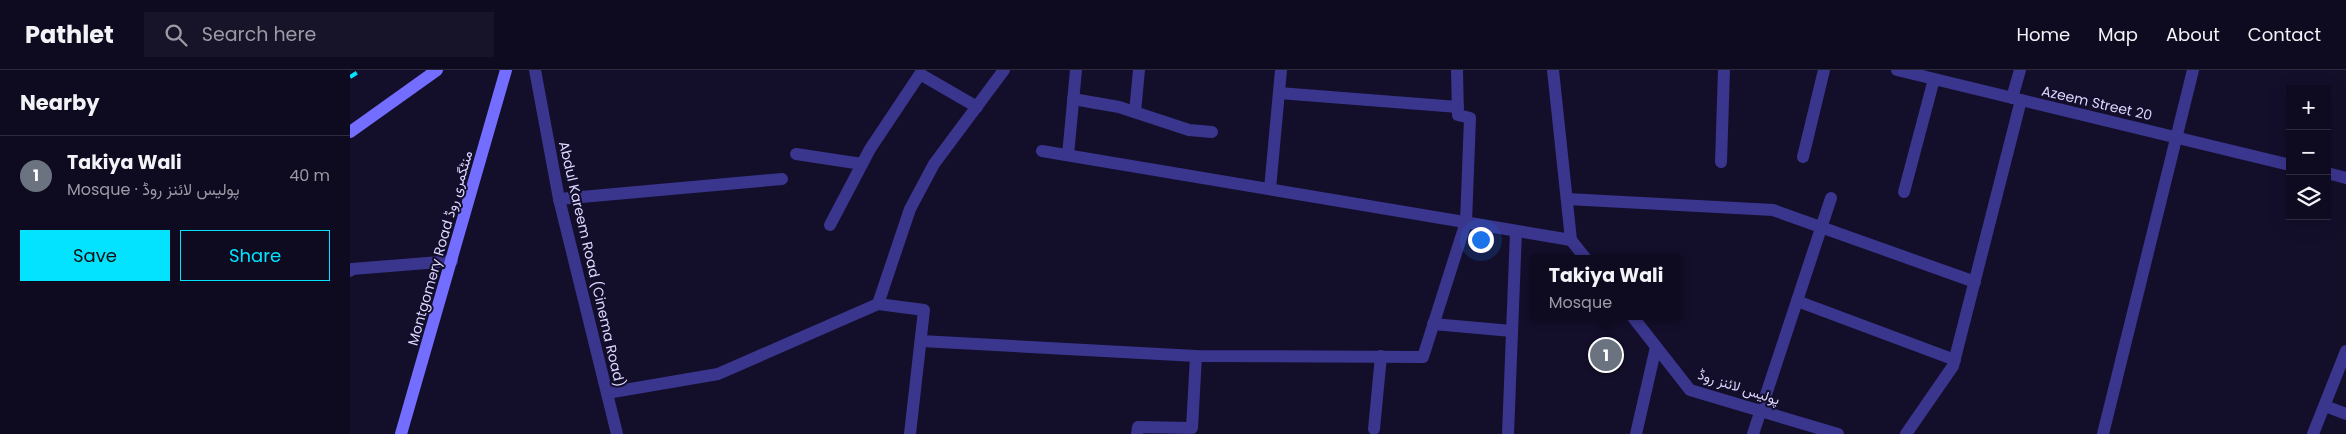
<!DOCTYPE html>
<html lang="en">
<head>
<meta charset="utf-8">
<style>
  :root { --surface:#0e0a20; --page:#171329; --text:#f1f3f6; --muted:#9b9aa5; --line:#2e2b3e; --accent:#03e3ff }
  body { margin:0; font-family:Poppins,Vazirmatn,sans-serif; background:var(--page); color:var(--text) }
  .controls { position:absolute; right:15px; top:15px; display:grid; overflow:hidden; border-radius:0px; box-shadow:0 5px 20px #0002 }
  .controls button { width:45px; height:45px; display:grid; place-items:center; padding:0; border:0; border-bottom:1px solid var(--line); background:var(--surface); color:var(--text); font:25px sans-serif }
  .you { position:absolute; left:1130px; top:169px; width:18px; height:18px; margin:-12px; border:4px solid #fff; border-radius:50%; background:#1a73e8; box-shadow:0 0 0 8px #1a73e833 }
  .badge { display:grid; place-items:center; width:32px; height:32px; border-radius:50%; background:var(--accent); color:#fff; font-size:16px; font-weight:700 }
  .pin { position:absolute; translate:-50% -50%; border:2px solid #fff; box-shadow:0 1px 5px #0006 }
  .popup { position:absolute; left:1181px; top:185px; width:150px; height:65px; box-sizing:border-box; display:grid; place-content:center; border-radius:0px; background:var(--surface); filter:drop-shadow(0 1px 4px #0005); font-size:16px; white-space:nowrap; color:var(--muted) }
  .popup b { font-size:19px; color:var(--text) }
  .popup::after { content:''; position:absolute; left:50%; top:100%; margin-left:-10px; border:10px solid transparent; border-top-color:var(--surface) }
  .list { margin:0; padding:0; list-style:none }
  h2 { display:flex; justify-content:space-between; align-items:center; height:65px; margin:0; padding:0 20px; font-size:21px }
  h2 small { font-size:16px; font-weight:400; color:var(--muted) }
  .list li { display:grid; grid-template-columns:32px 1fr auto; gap:15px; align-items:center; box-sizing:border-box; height:80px; padding:0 20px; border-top:1px solid var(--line) }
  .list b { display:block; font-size:19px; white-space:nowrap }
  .list p { margin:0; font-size:16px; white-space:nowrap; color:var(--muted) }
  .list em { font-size:16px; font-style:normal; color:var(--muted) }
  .actions { display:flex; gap:10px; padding:15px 20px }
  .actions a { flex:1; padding:11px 0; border:1px solid var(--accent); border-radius:0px; text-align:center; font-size:18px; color:var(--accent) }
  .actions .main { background:var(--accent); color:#111 }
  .icon { flex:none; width:28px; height:28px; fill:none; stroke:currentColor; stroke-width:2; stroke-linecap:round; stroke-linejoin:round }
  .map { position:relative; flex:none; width:1996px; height:364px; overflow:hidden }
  header { display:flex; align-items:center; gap:30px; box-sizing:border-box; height:70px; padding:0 25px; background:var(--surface); border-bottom:1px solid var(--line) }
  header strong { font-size:24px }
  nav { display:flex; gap:28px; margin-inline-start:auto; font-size:18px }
  .search { width:350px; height:45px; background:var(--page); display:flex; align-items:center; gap:12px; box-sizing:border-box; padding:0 18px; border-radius:0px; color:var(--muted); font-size:19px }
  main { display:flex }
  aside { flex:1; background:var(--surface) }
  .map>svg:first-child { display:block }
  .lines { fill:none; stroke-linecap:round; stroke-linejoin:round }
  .service { stroke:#3a358d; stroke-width:12 }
  .minor { stroke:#3a358d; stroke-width:12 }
  .tertiary { stroke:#3a358d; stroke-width:12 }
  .secondary { stroke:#736eff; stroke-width:12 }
  .rail { stroke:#03e3ff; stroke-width:4; stroke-dasharray:8 6; stroke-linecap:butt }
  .labels { text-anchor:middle; stroke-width:4; stroke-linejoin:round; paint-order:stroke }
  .street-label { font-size:14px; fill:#dcd7ff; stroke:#130e2a }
</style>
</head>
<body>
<header>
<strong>Pathlet</strong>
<div class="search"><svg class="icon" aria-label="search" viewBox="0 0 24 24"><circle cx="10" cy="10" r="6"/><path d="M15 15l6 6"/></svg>Search here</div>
<nav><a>Home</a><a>Map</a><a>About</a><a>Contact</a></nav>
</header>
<main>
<aside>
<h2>Nearby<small></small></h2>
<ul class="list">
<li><span class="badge" style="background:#6b7280">1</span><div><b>Takiya Wali</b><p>Mosque · پولیس لائنز روڈ</p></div><em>40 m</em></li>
</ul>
<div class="actions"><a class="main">Save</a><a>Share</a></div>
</aside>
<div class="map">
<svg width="1996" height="364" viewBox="0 0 1996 364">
  <rect width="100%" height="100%" fill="#130e2a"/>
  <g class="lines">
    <g class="service">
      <polyline points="929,23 1108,37"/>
      <polyline points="723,29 769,37 839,60 862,62"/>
      <polyline points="785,42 789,0"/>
      <polyline points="446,84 512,94"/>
      <polyline points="1453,87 1474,0"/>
      <polyline points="1371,92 1374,0"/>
      <polyline points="920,119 931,0"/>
      <polyline points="1554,122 1584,9"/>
      <polyline points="1024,359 1031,286"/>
    </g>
    <g class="minor">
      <polyline points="1547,0 1940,95"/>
      <polyline points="1662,28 1670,0"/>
      <polyline points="692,81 1221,170"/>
      <polyline points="718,85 726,0"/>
      <polyline points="1977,103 1996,108"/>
      <polyline points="209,129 432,109"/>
      <polyline points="1217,129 1423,140 1625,212"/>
      <polyline points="480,155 520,79 570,4 627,37"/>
      <polyline points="0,201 2,199 102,191"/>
      <polyline points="1447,231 1605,290"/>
      <polyline points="528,234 560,139 584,94 654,0"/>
      <polyline points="528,234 574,240 560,364"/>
      <polyline points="1083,254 1162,261"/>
      <polyline points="571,271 846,286 1073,287 1116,152 1120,48 1108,45 1107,0"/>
      <polyline points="257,323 368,304 528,234"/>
      <polyline points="1975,336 1996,344"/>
      <polyline points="787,364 788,357 842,358 846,286"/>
      <polyline points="1158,364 1166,161"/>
      <polyline points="1286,364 1306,277"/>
      <polyline points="1403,364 1481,128"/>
      <polyline points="1556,364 1603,296 1671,30"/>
      <polyline points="1753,364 1843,0"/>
      <polyline points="1963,364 1996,281"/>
    </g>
    <g class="tertiary">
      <polyline points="185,0 209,129 267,364"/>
      <polyline points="1203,0 1221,170 1236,189"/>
      <polyline points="1282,246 1340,320 1488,364"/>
    </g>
    <g class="secondary">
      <polyline points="0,62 87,0"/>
      <polyline points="51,364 156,0"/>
    </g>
    <polyline class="rail" points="0,7 11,0"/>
  </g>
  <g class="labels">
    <g class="street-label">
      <text transform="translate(1747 33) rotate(13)" y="5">Azeem Street 20</text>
      <text transform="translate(90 178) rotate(-74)" y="5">Montgomery Road منٹگمری روڈ</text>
      <text transform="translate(242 194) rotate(77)" y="5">Abdul Kareem Road (Cinema Road)</text>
      <text transform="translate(1389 317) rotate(18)" y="5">پولیس لائنز روڈ</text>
    </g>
  </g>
</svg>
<div class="controls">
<button>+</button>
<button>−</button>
<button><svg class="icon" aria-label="layers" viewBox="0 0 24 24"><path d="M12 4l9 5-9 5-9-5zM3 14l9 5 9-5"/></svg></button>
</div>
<div class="you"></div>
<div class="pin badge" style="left:1256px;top:285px;background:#6b7280">1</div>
<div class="popup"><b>Takiya Wali</b>Mosque</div>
</div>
</main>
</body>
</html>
